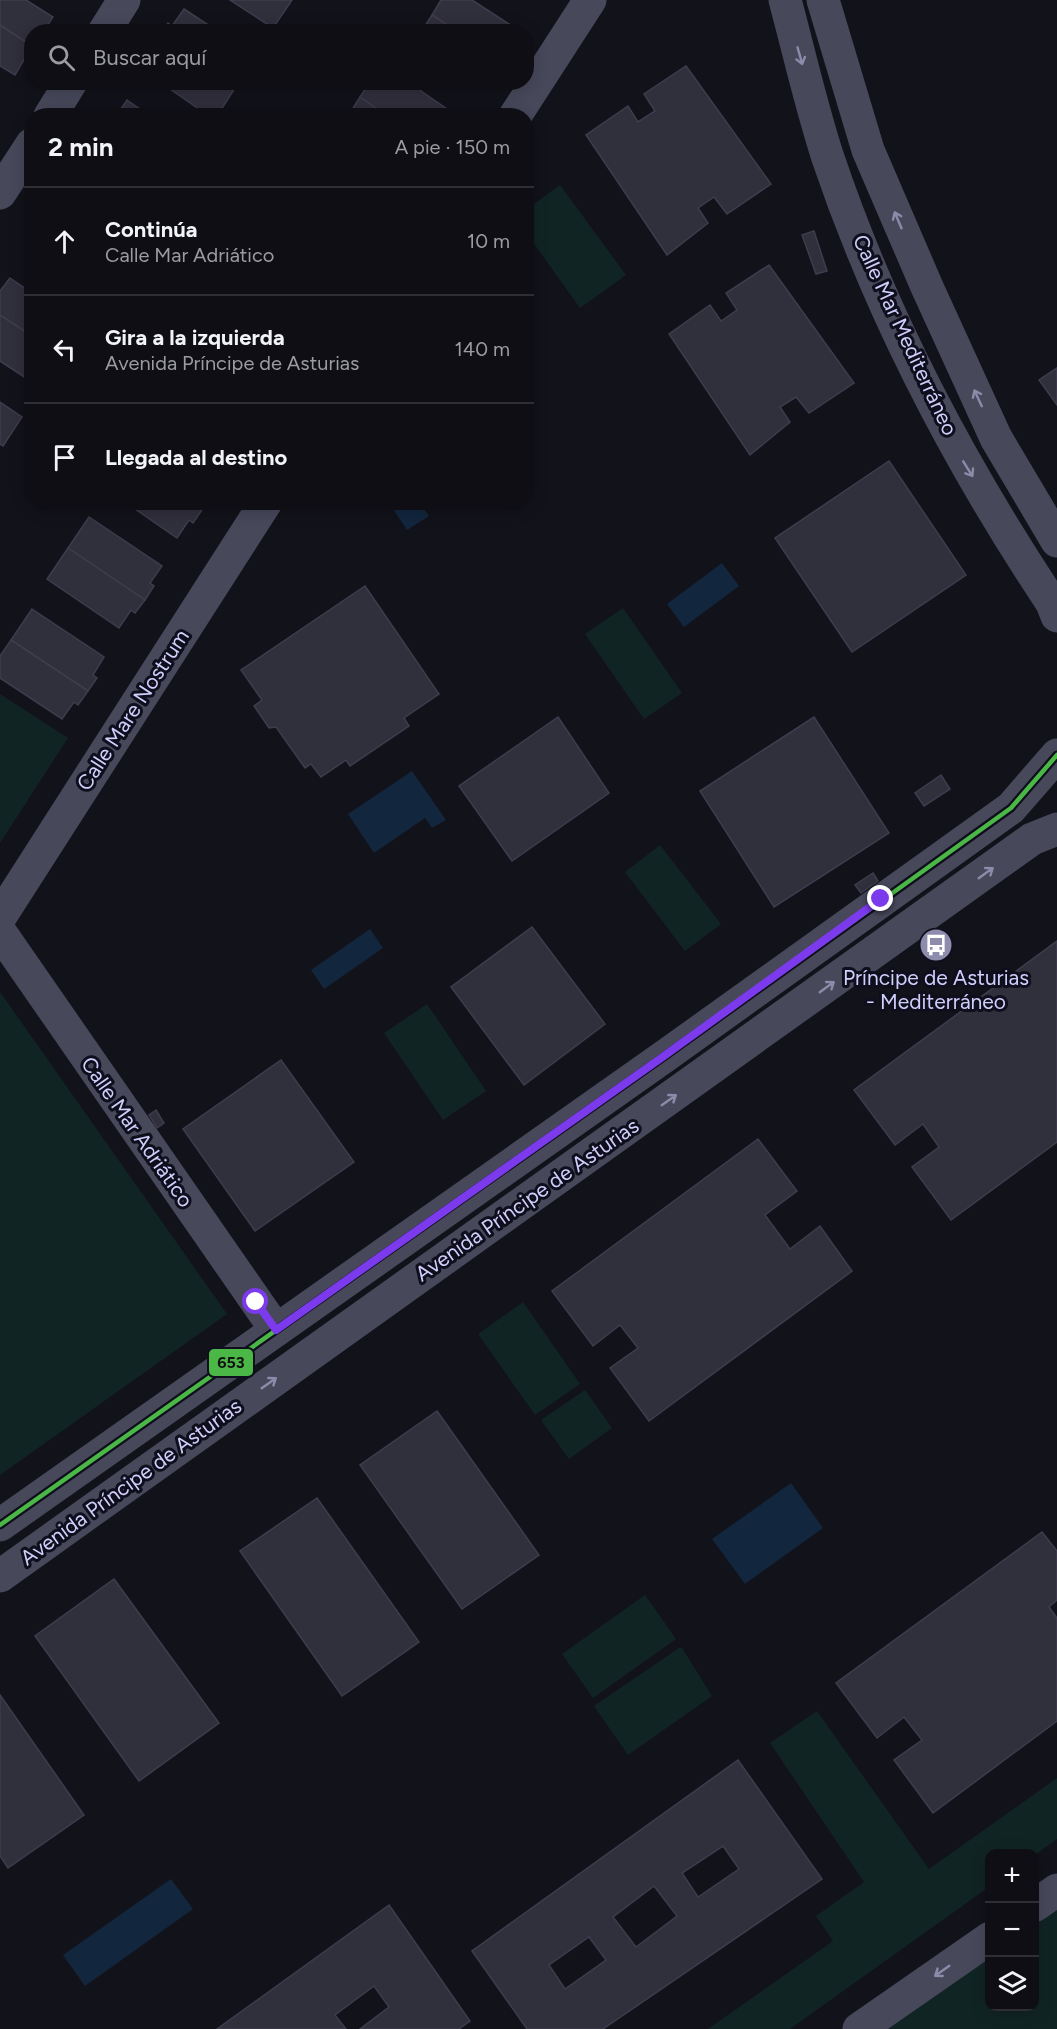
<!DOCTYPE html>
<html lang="es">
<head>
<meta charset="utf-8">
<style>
  :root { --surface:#0e0e14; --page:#17171d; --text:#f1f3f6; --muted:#9b9ca0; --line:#2e2e34 }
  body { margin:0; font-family:Figtree,sans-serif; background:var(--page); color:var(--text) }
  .controls { position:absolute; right:18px; bottom:18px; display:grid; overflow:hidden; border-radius:12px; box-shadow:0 3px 15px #0003 }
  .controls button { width:54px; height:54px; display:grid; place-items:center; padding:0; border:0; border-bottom:2px solid var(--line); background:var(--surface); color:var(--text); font:30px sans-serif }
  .stop { position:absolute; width:18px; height:18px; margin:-14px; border:4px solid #7c3aed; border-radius:50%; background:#fff }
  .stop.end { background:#7c3aed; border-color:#fff; box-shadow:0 2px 6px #0008 }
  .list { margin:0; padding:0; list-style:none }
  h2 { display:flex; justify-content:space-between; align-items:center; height:78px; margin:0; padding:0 24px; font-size:26px }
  h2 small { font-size:20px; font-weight:400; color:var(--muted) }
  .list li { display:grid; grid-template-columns:39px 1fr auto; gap:18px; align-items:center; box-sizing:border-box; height:108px; padding:0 24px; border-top:2px solid var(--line) }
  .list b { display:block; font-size:22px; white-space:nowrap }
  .list p { margin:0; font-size:20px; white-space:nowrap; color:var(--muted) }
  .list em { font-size:20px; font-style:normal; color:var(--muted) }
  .icon { flex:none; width:33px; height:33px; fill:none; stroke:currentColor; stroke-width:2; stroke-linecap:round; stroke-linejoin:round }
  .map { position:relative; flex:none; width:1057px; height:2029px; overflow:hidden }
  .search { position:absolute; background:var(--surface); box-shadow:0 3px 15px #0003; left:24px; top:24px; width:510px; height:66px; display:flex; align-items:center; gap:15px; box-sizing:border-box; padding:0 21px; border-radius:24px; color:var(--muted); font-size:22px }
  .panel { position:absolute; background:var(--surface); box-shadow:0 3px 15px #0003; left:24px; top:108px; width:510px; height:402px; border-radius:24px }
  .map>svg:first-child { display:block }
  .green { fill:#112424 }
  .water { fill:#12263e }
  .building { fill:#302f3c; stroke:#3e3c4d; stroke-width:1.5; fill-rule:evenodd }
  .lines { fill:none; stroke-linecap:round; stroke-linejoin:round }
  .minor { stroke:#47485a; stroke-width:33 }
  .bus-1-casing { stroke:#0f0e1d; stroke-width:9 }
  .bus-1 { stroke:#4ab747; stroke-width:4.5 }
  .oneway { stroke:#8c8baa }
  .route { stroke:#7c3aed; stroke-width:8 }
  .labels { text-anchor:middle; stroke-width:6; stroke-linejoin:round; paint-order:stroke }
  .street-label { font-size:21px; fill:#d1cefb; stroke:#0f0e1d }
  .poi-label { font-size:21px; fill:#d1cefb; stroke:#0f0e1d }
  .line-badge { stroke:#0f0e1d; stroke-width:2 }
  .pale-badge-label { font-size:16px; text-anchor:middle; font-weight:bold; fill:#111 }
</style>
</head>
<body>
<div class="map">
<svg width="1057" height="2029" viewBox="0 0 1057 2029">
  <rect width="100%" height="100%" fill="#12121a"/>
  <g class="green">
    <polygon points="560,185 626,275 580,308 527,234 527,209"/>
    <polygon points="623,608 682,693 644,719 585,634"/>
    <polygon points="0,694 68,738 0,843"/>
    <polygon points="660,845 721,924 685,951 625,872"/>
    <polygon points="0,992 227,1314 0,1475"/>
    <polygon points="427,1004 486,1091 443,1120 384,1033"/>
    <polygon points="523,1302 580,1384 535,1415 478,1334"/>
    <polygon points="585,1390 612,1428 569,1459 541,1420"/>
    <polygon points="645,1595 676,1639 593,1698 562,1654"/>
    <polygon points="679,1648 682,1648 712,1696 628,1755 594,1706"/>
    <polygon points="817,1711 929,1869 1057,1778 1057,1839 1035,1855 990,1854 989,1887 790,2029 708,2029 833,1941 816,1916 864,1882 770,1743"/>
    <polygon points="1057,1909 1057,2029 883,2029 989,1956 990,2006 1034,2006 1035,1925"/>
  </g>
  <g class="water">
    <polygon points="389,503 420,503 429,516 407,530"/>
    <polygon points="722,563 739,586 684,627 667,604"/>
    <polygon points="412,771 446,820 432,828 425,818 374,853 348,814"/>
    <polygon points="370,929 383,948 324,989 311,970"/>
    <polygon points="791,1483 823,1528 745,1584 712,1539"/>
    <polygon points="171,1879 193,1909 85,1986 63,1955"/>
  </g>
  <g class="building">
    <polygon points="0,0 26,0 53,17 43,32 32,32 32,46 0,25"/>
    <polygon points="230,0 292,0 273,28"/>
    <polygon points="441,0 472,0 509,24 504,32 458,32 432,15"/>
    <polygon points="184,9 219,32 161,32 168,23 172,26"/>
    <polygon points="432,15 458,32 421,32"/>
    <polygon points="0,25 32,46 15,75 0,66"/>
    <polygon points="686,66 771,184 727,214 714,197 698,208 708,223 667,255 586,135 628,106 638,122 655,111 644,94"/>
    <polygon points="160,82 227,82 235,88 217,116 209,116"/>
    <polygon points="370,82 408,82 453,113 387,116 360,97"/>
    <polygon points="360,97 387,116 348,116"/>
    <polygon points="127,100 150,116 116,116"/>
    <polygon points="814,231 827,271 816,274 802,235"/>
    <polygon points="769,265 854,383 809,413 796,397 780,407 790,422 750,455 669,334 710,305 721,321 737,310 726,293"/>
    <polygon points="10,278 32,293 32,336 0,315 0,291"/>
    <polygon points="0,315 32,336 32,382 0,361"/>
    <polygon points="1057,368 1057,405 1039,380"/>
    <polygon points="0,402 22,417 3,446 0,444"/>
    <polygon points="889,461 966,575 852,652 775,538"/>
    <polygon points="125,502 191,502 202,510 193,523 189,520 177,538"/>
    <polygon points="89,517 162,566 150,583 154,586 145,600 68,548"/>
    <polygon points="68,548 145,600 135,613 131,610 119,628 47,579"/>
    <polygon points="365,586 439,694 404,718 409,726 350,766 346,760 321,777 311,764 305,768 276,727 269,728 254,706 262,700 241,670"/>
    <polygon points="32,609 104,657 93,675 97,678 88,691 11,640"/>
    <polygon points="11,640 88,691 78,705 74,702 62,719 0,678 0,656"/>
    <polygon points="558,717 609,793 512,861 459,786"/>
    <polygon points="814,717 889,833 774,907 700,791"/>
    <polygon points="941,775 950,789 924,806 915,793"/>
    <polygon points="873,873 878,881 861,893 855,885"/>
    <polygon points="532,927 605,1024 524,1085 451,987"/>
    <polygon points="940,929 945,937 928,949 923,942"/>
    <polygon points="1057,941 1057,1142 951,1220 912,1167 939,1147 923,1124 895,1145 854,1090"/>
    <polygon points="281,1060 354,1162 255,1231 183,1129"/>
    <polygon points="156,1110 164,1123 157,1128 149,1115"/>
    <polygon points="758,1139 797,1191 765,1215 790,1249 820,1226 852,1271 649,1421 610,1368 638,1348 620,1325 593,1346 552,1291"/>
    <polygon points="437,1411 539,1555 462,1609 360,1465"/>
    <polygon points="317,1498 419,1642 342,1696 240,1551"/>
    <polygon points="1042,1532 1057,1551 1057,1600 1049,1607 1057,1618 1057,1721 933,1813 894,1760 922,1740 904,1717 877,1738 836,1683"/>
    <polygon points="114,1579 219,1723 139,1781 35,1636"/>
    <polygon points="0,1695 84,1815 8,1868 0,1856"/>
    <path d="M 738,1760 L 822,1879 L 603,2029 L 527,2029 L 472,1951 ZM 723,1846 L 739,1869 L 698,1897 L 682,1873 ZM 654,1886 L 677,1916 L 636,1947 L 613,1917 ZM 589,1937 L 606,1960 L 565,1989 L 549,1965 Z"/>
    <polygon points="389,1905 470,2021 459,2029 360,2029 389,2007 374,1986 335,2015 346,2029 217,2029"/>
  </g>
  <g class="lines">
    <g class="minor">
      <path d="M 785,0 C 799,52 811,106 828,158 C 881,315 960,465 1052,603 L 1057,616"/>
      <polyline points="823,0 868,150 927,287 996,438 1057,541"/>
      <polyline points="104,32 124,0"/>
      <polyline points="50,116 71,82"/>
      <polyline points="515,116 590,0"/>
      <polyline points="0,193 32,144"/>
      <polyline points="0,917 266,502"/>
      <polyline points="0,932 276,1330"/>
      <polyline points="0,1525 665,1056 1011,808 1057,755"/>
      <polyline points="0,1576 1032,839 1057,829"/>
      <polyline points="1034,1906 1057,1890"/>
      <polyline points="859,2029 990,1938"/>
    </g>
    <g class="bus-1-casing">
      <polyline id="bus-1" points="0,1525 665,1056 1011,808 1057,755"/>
    </g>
    <use href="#bus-1" class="bus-1"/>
  </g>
  <defs><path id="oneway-shaft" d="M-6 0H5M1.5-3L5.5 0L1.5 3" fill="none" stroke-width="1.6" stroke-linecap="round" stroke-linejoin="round" transform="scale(1.5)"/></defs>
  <g class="oneway">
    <use href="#oneway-shaft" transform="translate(800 56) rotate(74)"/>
    <use href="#oneway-shaft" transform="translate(898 220) rotate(-113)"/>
    <use href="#oneway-shaft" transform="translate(978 398) rotate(-115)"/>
    <use href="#oneway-shaft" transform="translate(968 469) rotate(58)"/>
    <use href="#oneway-shaft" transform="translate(986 873) rotate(-36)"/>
    <use href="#oneway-shaft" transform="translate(827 987) rotate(-36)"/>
    <use href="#oneway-shaft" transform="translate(669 1100) rotate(-35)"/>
    <use href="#oneway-shaft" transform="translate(269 1383) rotate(-35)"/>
    <use href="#oneway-shaft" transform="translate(942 1971) rotate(145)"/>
  </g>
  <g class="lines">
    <polyline class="route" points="256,1302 276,1330 664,1056 881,899"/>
  </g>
  <defs>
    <g id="bus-disc" transform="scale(1.725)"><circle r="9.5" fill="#8e8cac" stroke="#0f0e1d"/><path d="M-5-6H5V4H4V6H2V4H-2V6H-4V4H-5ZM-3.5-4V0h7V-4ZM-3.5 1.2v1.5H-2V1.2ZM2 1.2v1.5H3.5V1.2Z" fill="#fff"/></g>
  </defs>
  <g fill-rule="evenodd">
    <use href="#bus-disc" x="936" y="945"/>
  </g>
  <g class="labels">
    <g class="street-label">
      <text transform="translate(905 335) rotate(65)" y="7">Calle Mar Mediterráneo</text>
      <text transform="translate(133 710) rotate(-57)" y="7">Calle Mare Nostrum</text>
      <text transform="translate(137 1132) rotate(55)" y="7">Calle Mar Adriático</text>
      <text transform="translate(527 1200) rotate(-35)" y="7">Avenida Príncipe de Asturias</text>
      <text transform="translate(131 1482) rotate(-36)" y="7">Avenida Príncipe de Asturias</text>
    </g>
    <g class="poi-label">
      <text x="936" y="985">Príncipe de Asturias<tspan x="936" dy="24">- Mediterráneo</tspan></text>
    </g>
  </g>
  <rect class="line-badge" x="208" y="1348" width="46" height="29" rx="6" fill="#4ab747"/>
  <g class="pale-badge-label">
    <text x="231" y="1368">653</text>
  </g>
</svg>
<div class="controls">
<button>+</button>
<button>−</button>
<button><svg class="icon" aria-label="layers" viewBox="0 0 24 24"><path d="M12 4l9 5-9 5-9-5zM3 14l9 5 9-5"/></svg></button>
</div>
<div class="stop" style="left:256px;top:1302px"></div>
<div class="stop end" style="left:881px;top:899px"></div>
<div class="search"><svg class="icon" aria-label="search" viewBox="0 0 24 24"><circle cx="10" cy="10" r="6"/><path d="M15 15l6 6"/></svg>Buscar aquí</div>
<section class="panel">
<h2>2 min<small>A pie · 150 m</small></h2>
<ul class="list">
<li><svg class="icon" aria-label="ahead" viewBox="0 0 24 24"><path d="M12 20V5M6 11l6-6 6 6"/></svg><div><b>Continúa</b><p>Calle Mar Adriático</p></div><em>10 m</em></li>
<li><svg class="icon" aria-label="left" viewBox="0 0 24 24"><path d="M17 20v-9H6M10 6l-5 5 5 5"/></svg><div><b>Gira a la izquierda</b><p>Avenida Príncipe de Asturias</p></div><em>140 m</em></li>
<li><svg class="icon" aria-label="arrive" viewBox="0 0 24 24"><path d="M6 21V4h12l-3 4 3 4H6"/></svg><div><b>Llegada al destino</b></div></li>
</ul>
</section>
</div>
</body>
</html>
